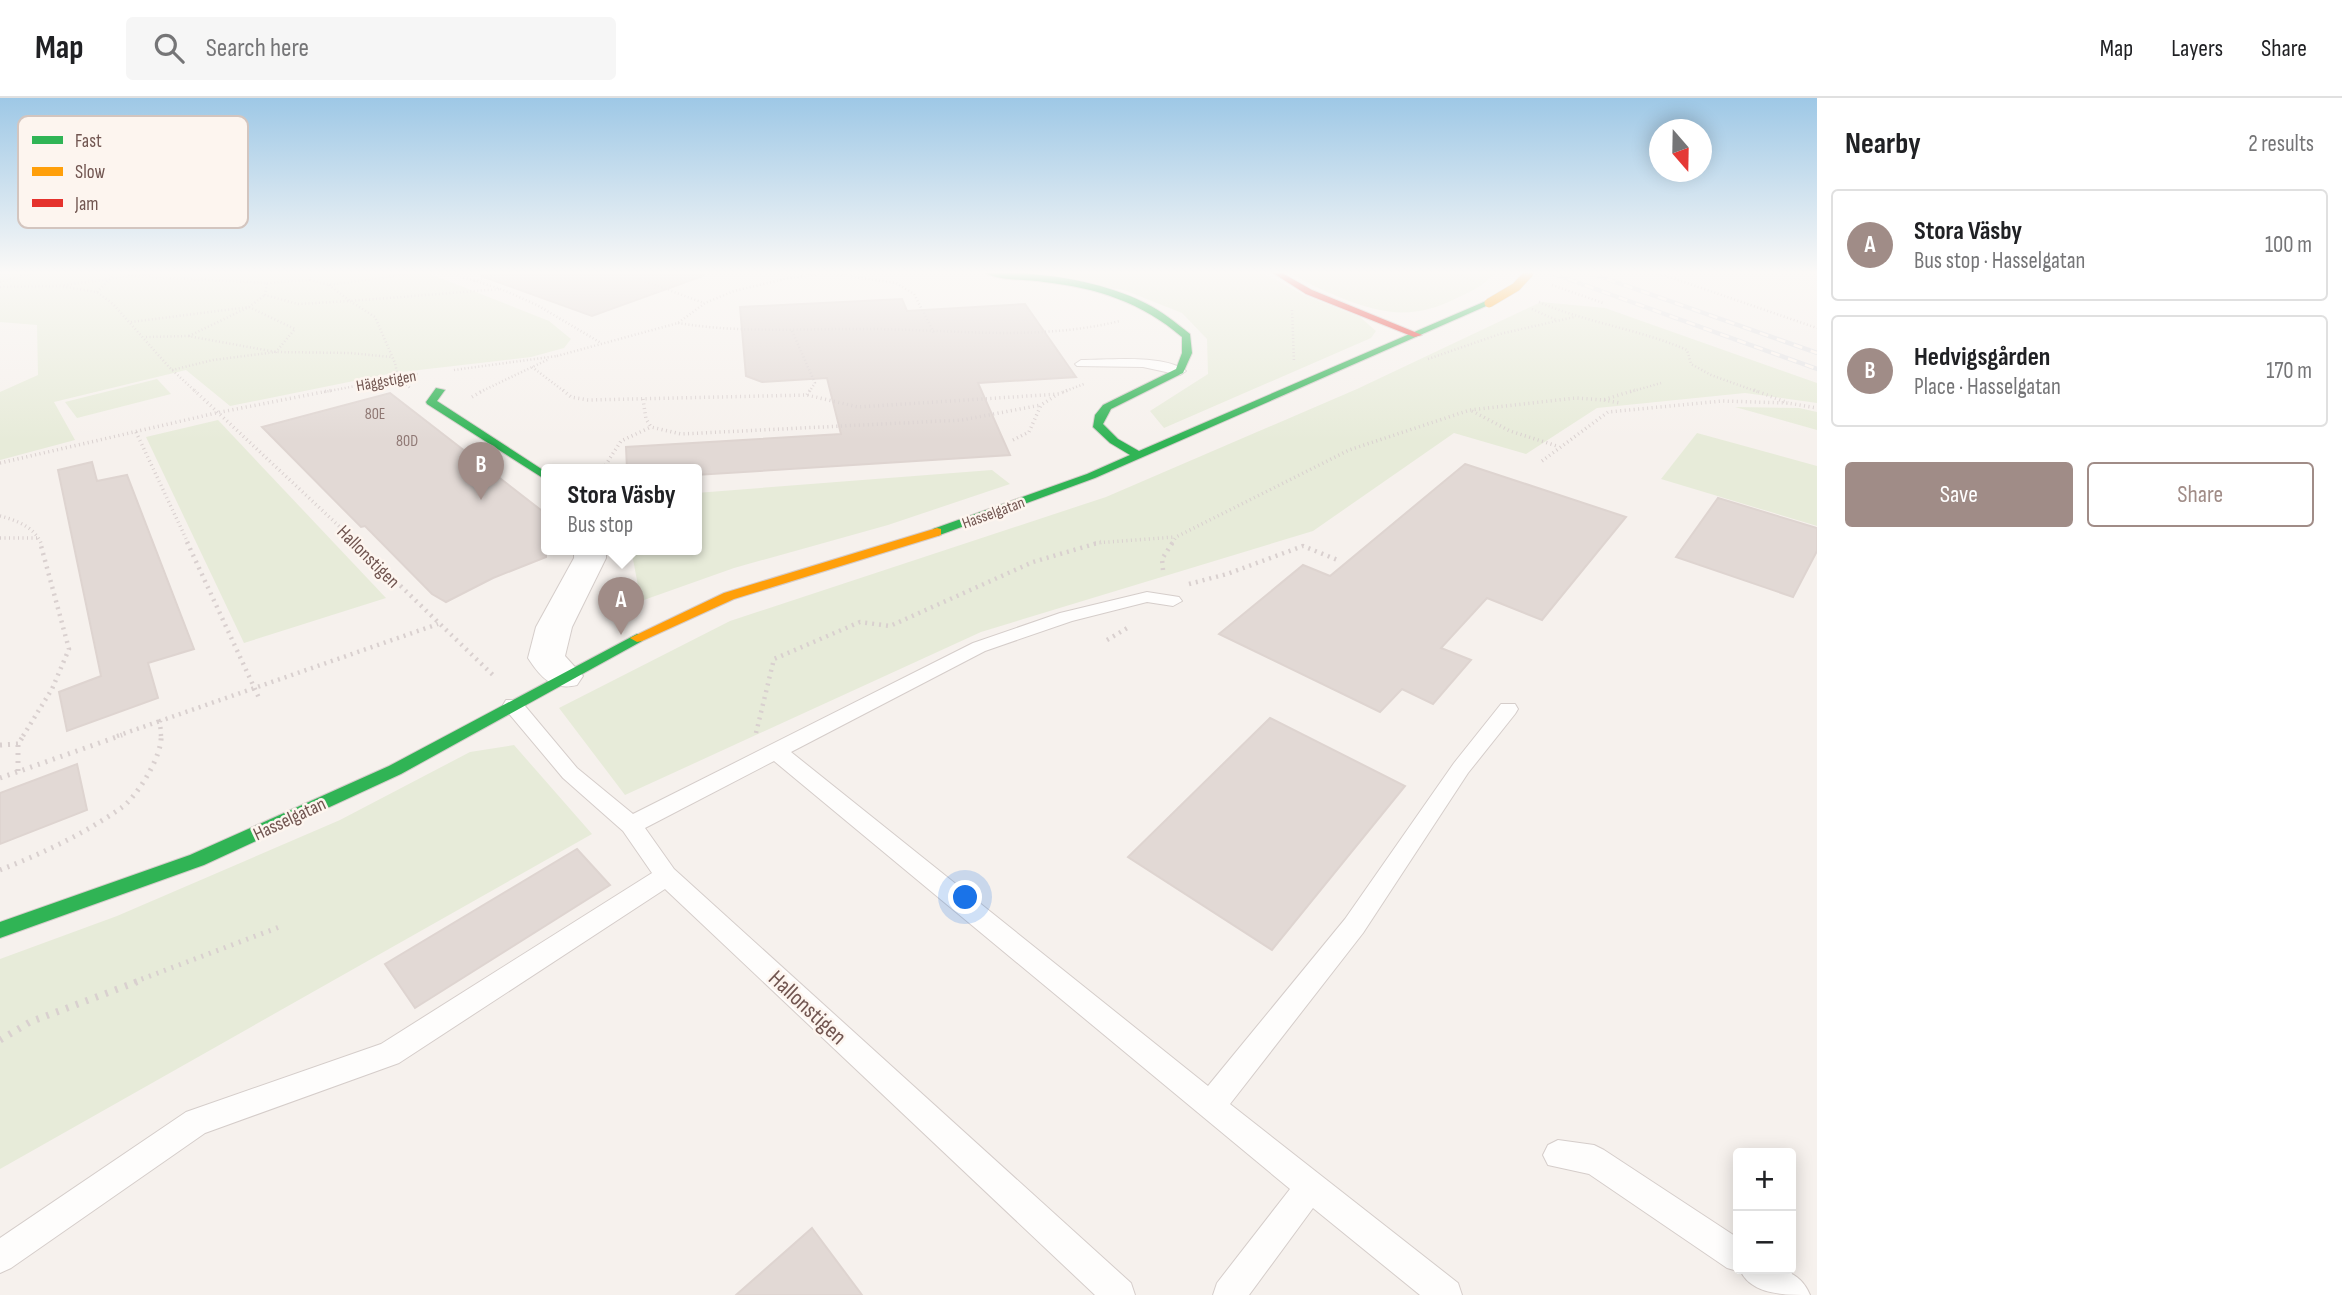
<!DOCTYPE html>
<html lang="en">
<head>
<meta charset="utf-8">
<style>
  :root { --surface:#fff; --page:#f6f6f6; --text:#202124; --muted:#757577; --line:#e0e0e0; --accent:#a08c87 }
  body { margin:0; font-family:"Sofia Sans Condensed",sans-serif; background:var(--page); color:var(--text) }
  .controls { position:absolute; right:21px; bottom:21px; display:grid; overflow:hidden; border-radius:7px; box-shadow:0 4px 18px #0003 }
  .controls button { width:63px; height:63px; display:grid; place-items:center; padding:0; border:0; border-bottom:2px solid var(--line); background:var(--surface); color:var(--text); font:35px sans-serif }
  .compass { position:absolute; left:1649px; top:21px; width:63px; height:63px; border-radius:50%; background:var(--surface); box-shadow:0 4px 18px #0003; rotate:160deg }
  .you { position:absolute; left:966px; top:800px; width:24px; height:24px; margin:-18px; border:5px solid #fff; border-radius:50%; background:#1a73e8; box-shadow:0 0 0 10px #1a73e833 }
  .badge { display:grid; place-items:center; width:46px; height:46px; border-radius:50%; background:var(--accent); color:#fff; font-size:23px; font-weight:700 }
  .pin { position:absolute; translate:-50% -58px; filter:drop-shadow(0 2px 4px #0008) }
  .pin::after { content:''; position:absolute; top:37px; width:24px; height:21px; background:inherit; clip-path:polygon(0 0,100% 0,50% 100%) }
  .popup { position:absolute; left:541px; top:366px; width:161px; height:91px; box-sizing:border-box; display:grid; place-content:center; border-radius:7px; background:var(--surface); filter:drop-shadow(0 2px 5px #0005); font-size:23px; white-space:nowrap; color:var(--muted) }
  .popup b { font-size:26px; color:var(--text) }
  .popup::after { content:''; position:absolute; left:50%; top:100%; margin-left:-14px; border:14px solid transparent; border-top-color:var(--surface) }
  .list { margin:0; padding:0; list-style:none }
  h2 { display:flex; justify-content:space-between; align-items:center; height:91px; margin:0; padding:0 28px; font-size:30px }
  h2 small { font-size:23px; font-weight:400; color:var(--muted) }
  .list li { display:grid; grid-template-columns:46px 1fr auto; gap:21px; align-items:center; box-sizing:border-box; height:112px; margin:0 14px 14px; padding:0 14px; border:2px solid var(--line); border-radius:7px }
  .list b { display:block; font-size:26px; white-space:nowrap }
  .list p { margin:0; font-size:23px; white-space:nowrap; color:var(--muted) }
  .list em { font-size:23px; font-style:normal; color:var(--muted) }
  .actions { display:flex; gap:14px; padding:21px 28px }
  .actions a { flex:1; padding:16px 0; border:2px solid var(--accent); border-radius:7px; text-align:center; font-size:24px; color:var(--accent) }
  .actions .main { background:var(--accent); color:#fff }
  .icon { flex:none; width:38px; height:38px; fill:none; stroke:currentColor; stroke-width:2; stroke-linecap:round; stroke-linejoin:round }
  .map { position:relative; flex:none; width:1817px; height:1197px; overflow:hidden }
  header { display:flex; align-items:center; gap:42px; box-sizing:border-box; height:98px; padding:0 35px; background:var(--surface); border-bottom:2px solid var(--line) }
  header strong { font-size:33px }
  nav { display:flex; gap:38px; margin-inline-start:auto; font-size:24px }
  .search { width:490px; height:63px; background:var(--page); display:flex; align-items:center; gap:18px; box-sizing:border-box; padding:0 24px; border-radius:7px; color:var(--muted); font-size:26px }
  main { display:flex }
  aside { flex:1; background:var(--surface) }
  .map>svg:first-child { display:block }
  .green { fill:#e7ebd9 }
  .building { fill:#e2d9d5; stroke:#ded4d0; stroke-width:2 }
  .lines { fill:none; stroke-linecap:round; stroke-linejoin:round }
  .lane-casing { stroke:#d5cdca; stroke-width:2 }
  .street-casing { stroke:#d5cdca; stroke-width:2 }
  .fast-casing { stroke:#d5ccca; stroke-width:2 }
  .slow-casing { stroke:#d5ccca; stroke-width:2 }
  .jam-casing { stroke:#d5ccca; stroke-width:2 }
  .path-far4 { stroke:#d9d0cf; stroke-width:2.5; stroke-dasharray:1 2.5; stroke-linecap:butt }
  .path-far3 { stroke:#d9d0cf; stroke-width:3.5; stroke-dasharray:1 3.5; stroke-linecap:butt }
  .path-far2 { stroke:#d9d0cf; stroke-width:4.5; stroke-dasharray:2 5; stroke-linecap:butt }
  .path-far1 { stroke:#d9d0cf; stroke-width:5; stroke-dasharray:2 6; stroke-linecap:butt }
  .path { stroke:#d9d0cf; stroke-width:7; stroke-dasharray:2.5 8; stroke-linecap:butt }
  .lane { fill:#fefdfc; fill-rule:evenodd }
  .street { fill:#fefdfc; fill-rule:evenodd }
  .fast { fill:#30b455; fill-rule:evenodd }
  .slow { fill:#ff9f0a; fill-rule:evenodd }
  .jam { fill:#e5322d; fill-rule:evenodd }
  .rail-casing { stroke:#e4e3e5; stroke-width:4.5 }
  .rail { stroke:#fdf5ef; stroke-width:2.5; stroke-dasharray:9; stroke-linecap:butt }
  .slow-bridge-casing { stroke:#d5ccca; stroke-width:10; stroke-linecap:butt }
  .slow-bridge { stroke:#ff9f0a; stroke-width:9 }
  .labels { text-anchor:middle; stroke-width:5; stroke-linejoin:round; paint-order:stroke }
  .far-street-label { font-size:16px; fill:#715550; stroke:#fdf5ef }
  .number-label { font-size:16px; fill:#8f7874 }
  .street-label { font-size:19px; fill:#715550; stroke:#fdf5ef }
  .near-street-label { font-size:23px; fill:#715550; stroke:#fdf5ef }
  .key { fill:#fdf5ef; stroke:#d3c5bf; stroke-width:2 }
  .key-label { font-size:19px; fill:#715550 }
</style>
</head>
<body>
<header>
<strong>Map</strong>
<div class="search"><svg class="icon" aria-label="search" viewBox="0 0 24 24"><circle cx="10" cy="10" r="6"/><path d="M15 15l6 6"/></svg>Search here</div>
<nav><a>Map</a><a>Layers</a><a>Share</a></nav>
</header>
<main>
<div class="map">
<svg width="1817" height="1197" viewBox="0 0 1817 1197">
  <rect width="100%" height="100%" fill="#f6f1ed"/>
  <g class="green">
    <polygon points="0,175 428,175 549,223 571,241 564,250 531,259 393,275 230,308 186,272 54,304 75,342 0,362 0,294 38,277 37,227 0,224"/>
    <polygon points="1014,175 1263,175 1306,198 1360,219 1376,233 1371,240 1164,330 1150,313 1208,276 1207,241 1182,215 1124,192"/>
    <path d="M 1291,175 L 1494,175 C 1485,187 1472,193 1459,199 C 1414,222 1384,217 1339,199 C 1323,192 1306,185 1291,175 Z"/>
    <polygon points="1541,204 1605,210 1817,285 1817,305 1745,295 1597,310 1526,356 1454,335 1313,433 981,534 625,697 559,610 730,523 1106,399 1357,291"/>
    <polygon points="157,281 171,296 77,320 65,304"/>
    <polygon points="1735,309 1799,310 1817,314 1817,332"/>
    <polygon points="218,322 386,500 244,545 146,339"/>
    <polygon points="1697,335 1817,368 1817,428 1661,381"/>
    <polygon points="992,372 1010,386 888,427 734,470 641,503 631,451 696,451 696,395"/>
    <polygon points="514,647 592,736 0,1071 0,861 117,818 340,722 470,654"/>
  </g>
  <g class="building">
    <polygon points="481,175 702,175 703,178 592,218 481,178"/>
    <polygon points="902,201 907,213 1025,206 1076,279 978,285 1010,357 696,377 696,371 627,371 626,349 841,336 827,280 762,284 746,278 740,209"/>
    <polygon points="390,295 546,416 546,459 493,480 446,504 432,496 365,428 361,429 262,329"/>
    <polygon points="92,364 97,383 127,377 194,551 148,565 158,600 67,633 59,594 101,578 58,372"/>
    <polygon points="1465,366 1626,419 1542,522 1487,500 1441,550 1471,562 1433,606 1402,591 1380,614 1219,536 1303,467 1330,478"/>
    <polygon points="1718,400 1817,430 1817,453 1793,499 1676,459"/>
    <polygon points="1270,620 1405,688 1272,852 1128,759"/>
    <polygon points="77,666 87,712 0,746 0,695"/>
    <polygon points="577,751 610,787 415,910 385,866"/>
    <polygon points="812,1130 862,1197 736,1197"/>
  </g>
  <g class="lines">
    <g class="lane-casing">
      <g id="lane">
        <path d="M 1081,262 C 1109,262 1164,256 1186,273 L 1180,277 L 1143,269 L 1077,268 L 1075,266 Z"/>
        <polygon points="1147,494 1179,499 1182,503 1173,508 1147,504 1072,523 985,553 791,654 1208,988 1345,821 1454,665 1501,606 1515,606 1518,611 1515,616 1468,675 1363,835 1230,1006 1458,1185 1462,1197 1420,1197 1313,1110 1249,1197 1213,1197 1217,1185 1290,1091 774,663 645,730 674,771 1131,1185 1135,1197 1095,1197 665,791 399,965 205,1035 11,1170 0,1175 0,1140 186,1014 381,946 652,775 623,733 563,680 506,612 503,607 506,602 520,602 577,670 633,716 973,545 1060,515"/>
        <path d="M 1558,1042 L 1594,1047 L 1604,1052 L 1738,1140 L 1738,1171 C 1767,1171 1797,1165 1810,1197 C 1785,1197 1753,1197 1741,1174 L 1727,1170 L 1589,1076 L 1548,1067 L 1543,1057 L 1548,1047 Z"/>
      </g>
    </g>
    <g class="street-casing">
      <path id="street" d="M 574,451 L 606,451 L 606,460 L 572,529 L 565,558 L 583,578 L 577,587 C 553,593 541,580 528,560 L 536,529 L 574,460 Z"/>
    </g>
    <g class="fast-casing">
      <g id="fast">
        <path d="M 985,175 C 1036,173 1099,182 1145,205 C 1162,213 1176,225 1190,236 L 1192,255 L 1183,275 L 1111,311 L 1103,326 L 1118,341 L 1139,353 L 1486,203 L 1493,205 L 1095,380 L 937,438 L 933,437 L 933,431 L 1087,376 L 1130,357 L 1110,345 L 1093,329 L 1095,317 L 1103,307 L 1176,271 L 1182,255 L 1182,239 C 1141,204 1097,190 1044,184 C 1026,181 1000,183 985,175 Z"/>
        <polygon points="436,290 445,292 437,303 546,374 546,382 427,306 426,304"/>
        <polygon points="637,536 642,537 644,540 642,543 401,676 204,767 0,840 0,824 190,757 389,668"/>
      </g>
    </g>
    <g class="slow-casing">
      <polygon id="slow" points="937,430 941,431 941,437 734,501 642,543 637,544 630,540 724,495"/>
    </g>
    <g class="jam-casing">
      <polygon id="jam" points="1273,175 1282,175 1312,192 1422,237 1414,239 1306,196"/>
    </g>
    <g class="path-far4">
      <polyline points="450,175 501,191 537,207 601,245"/>
      <polyline points="622,175 704,205"/>
      <polyline points="827,175 896,185 914,196 934,235"/>
      <polyline points="1454,175 1474,183"/>
      <polyline points="1658,175 1817,230"/>
      <polyline points="139,177 155,175"/>
      <polyline points="128,178 267,185 265,197 298,206 350,203 375,219 395,265 398,279 410,290"/>
      <polyline points="310,182 329,187 415,175"/>
      <polyline points="474,183 500,175"/>
      <polyline points="0,184 34,175"/>
      <polyline points="267,185 310,182 311,175"/>
      <polyline points="64,187 110,181 112,175"/>
      <polyline points="329,187 350,203 501,191"/>
      <polyline points="1552,187 1603,205"/>
      <polyline points="0,189 60,188 97,194 113,206 169,269 196,294"/>
      <polyline points="97,194 110,181 130,178"/>
      <path d="M 1539,204 C 1587,225 1639,231 1687,252 L 1691,266 L 1711,277 L 1758,294"/>
      <polyline points="1532,211 1556,222"/>
      <polyline points="1292,212 1294,263"/>
      <polyline points="131,224 249,209 295,231 276,254 213,262 172,272"/>
      <path d="M 678,225 C 744,236 809,230 875,231 C 958,232 1038,243 1120,223"/>
      <polyline points="792,233 815,285 809,294"/>
      <polyline points="189,238 249,209 265,197"/>
      <polyline points="146,239 188,238 276,254 350,255 391,259"/>
      <polyline points="557,258 678,225 705,205 734,193 789,180 828,175"/>
      <polyline points="1428,261 1500,236 1574,219"/>
      <polyline points="532,269 565,294"/>
      <polyline points="454,272 557,258"/>
      <polyline points="324,294 418,276"/>
      <polyline points="480,294 549,261"/>
      <polyline points="1063,294 1084,286"/>
      <polyline points="1630,294 1661,285"/>
    </g>
    <g class="path-far3">
      <polyline points="194,292 357,445"/>
      <polyline points="563,292 571,299 588,302 807,297 858,309 1059,296 1068,292"/>
      <polyline points="1754,292 1788,305"/>
      <polyline points="807,297 810,292"/>
      <polyline points="472,299 484,292"/>
      <polyline points="643,301 646,321 651,329 681,336 962,322 1041,307"/>
      <polyline points="1604,302 1620,305"/>
      <polyline points="1472,313 1510,333 1557,348"/>
      <polyline points="136,334 188,445"/>
      <polyline points="1013,342 1029,334 1041,307 1058,296"/>
      <polyline points="1542,363 1608,314 1722,303 1788,305 1817,310"/>
      <polyline points="0,365 216,315 333,292"/>
      <polyline points="603,371 621,343 651,329"/>
      <path d="M 0,418 C 16,422 34,429 41,445"/>
      <polyline points="0,440 38,440"/>
      <polyline points="1095,445 1175,439"/>
      <polyline points="1172,445 1176,439 1349,352 1470,312 1576,300 1603,302 1635,292"/>
    </g>
    <g class="path-far2">
      <polyline points="187,444 259,600"/>
      <polyline points="355,444 496,580"/>
      <polyline points="1163,472 1162,461 1173,444"/>
      <polyline points="1189,486 1227,476 1303,448 1340,463"/>
      <polyline points="1107,542 1129,529"/>
      <polyline points="756,635 774,561 860,524 890,528 1033,464 1101,444"/>
      <polyline points="23,638 52,591 69,551 40,444"/>
      <polyline points="117,638 160,623"/>
      <polyline points="161,638 160,623 438,526"/>
    </g>
    <g class="path-far1">
      <polyline points="0,647 18,646"/>
      <polyline points="18,673 18,646 24,637"/>
      <polyline points="0,680 122,637"/>
      <path d="M 0,772 C 41,756 84,736 121,710 C 137,699 163,657 161,637"/>
      <polyline points="134,884 282,828"/>
    </g>
    <polyline class="path" points="0,942 30,924 139,883"/>
    <use href="#lane" class="lane"/>
    <use href="#street" class="street"/>
    <use href="#fast" class="fast"/>
    <use href="#slow" class="slow"/>
    <use href="#jam" class="jam"/>
    <g class="rail-casing">
      <g id="rail">
        <polyline points="1551,175 1817,271"/>
        <polyline points="1590,175 1817,255"/>
      </g>
    </g>
    <use href="#rail" class="rail"/>
    <g class="slow-bridge-casing">
      <polyline id="slow-bridge" points="1489,205 1516,189 1529,175"/>
    </g>
    <use href="#slow-bridge" class="slow-bridge"/>
  </g>
  <linearGradient id="sky" x2="0" y2="1"><stop stop-color="#9ec8e6"/><stop offset="0.51" stop-color="#fbf9f7"/><stop offset="1" stop-color="#fbf9f7" stop-opacity="0"/></linearGradient>
  <rect width="1817" height="342" fill="url(#sky)"/>
  <g class="labels">
    <g class="far-street-label">
      <text transform="translate(386 282) rotate(-10)" y="6">Häggstigen</text>
      <text transform="translate(993 414) rotate(-20)" y="6">Hasselgatan</text>
    </g>
    <g class="number-label">
      <text x="375" y="321">80E</text>
      <text x="407" y="348">80D</text>
    </g>
    <g class="street-label">
      <text transform="translate(369 458) rotate(45)" y="7">Hallonstigen</text>
      <text transform="translate(289 720) rotate(-25)" y="7">Hasselgatan</text>
    </g>
    <g class="near-street-label">
      <text transform="translate(808 909) rotate(43)" y="8">Hallonstigen</text>
    </g>
  </g>
  <rect x="18" y="18" width="230" height="112" rx="10" class="key"/>
  <rect x="32" y="38" width="31" height="8" fill="#30b455"/>
  <rect x="32" y="69" width="31" height="9" fill="#ff9f0a"/>
  <rect x="32" y="101" width="31" height="8" fill="#e5322d"/>
  <g class="key-label">
    <text x="75" y="49">Fast</text>
    <text x="75" y="80">Slow</text>
    <text x="75" y="112">Jam</text>
  </g>
</svg>
<div class="controls">
<button>+</button>
<button>−</button>
</div>
<svg class="compass" viewBox="-18 -18 36 36"><path d="M0-13l5 13h-10z" fill="#e53935"/><path d="M0 13l5-13h-10z" fill="#757577"/></svg>
<div class="you"></div>
<div class="pin badge" style="left:621px;top:537px">A</div>
<div class="popup"><b>Stora Väsby</b>Bus stop</div>
<div class="pin badge" style="left:481px;top:402px">B</div>
</div>
<aside>
<h2>Nearby<small>2 results</small></h2>
<ul class="list">
<li><span class="badge">A</span><div><b>Stora Väsby</b><p>Bus stop · Hasselgatan</p></div><em>100 m</em></li>
<li><span class="badge">B</span><div><b>Hedvigsgården</b><p>Place · Hasselgatan</p></div><em>170 m</em></li>
</ul>
<div class="actions"><a class="main">Save</a><a>Share</a></div>
</aside>
</main>
</body>
</html>
